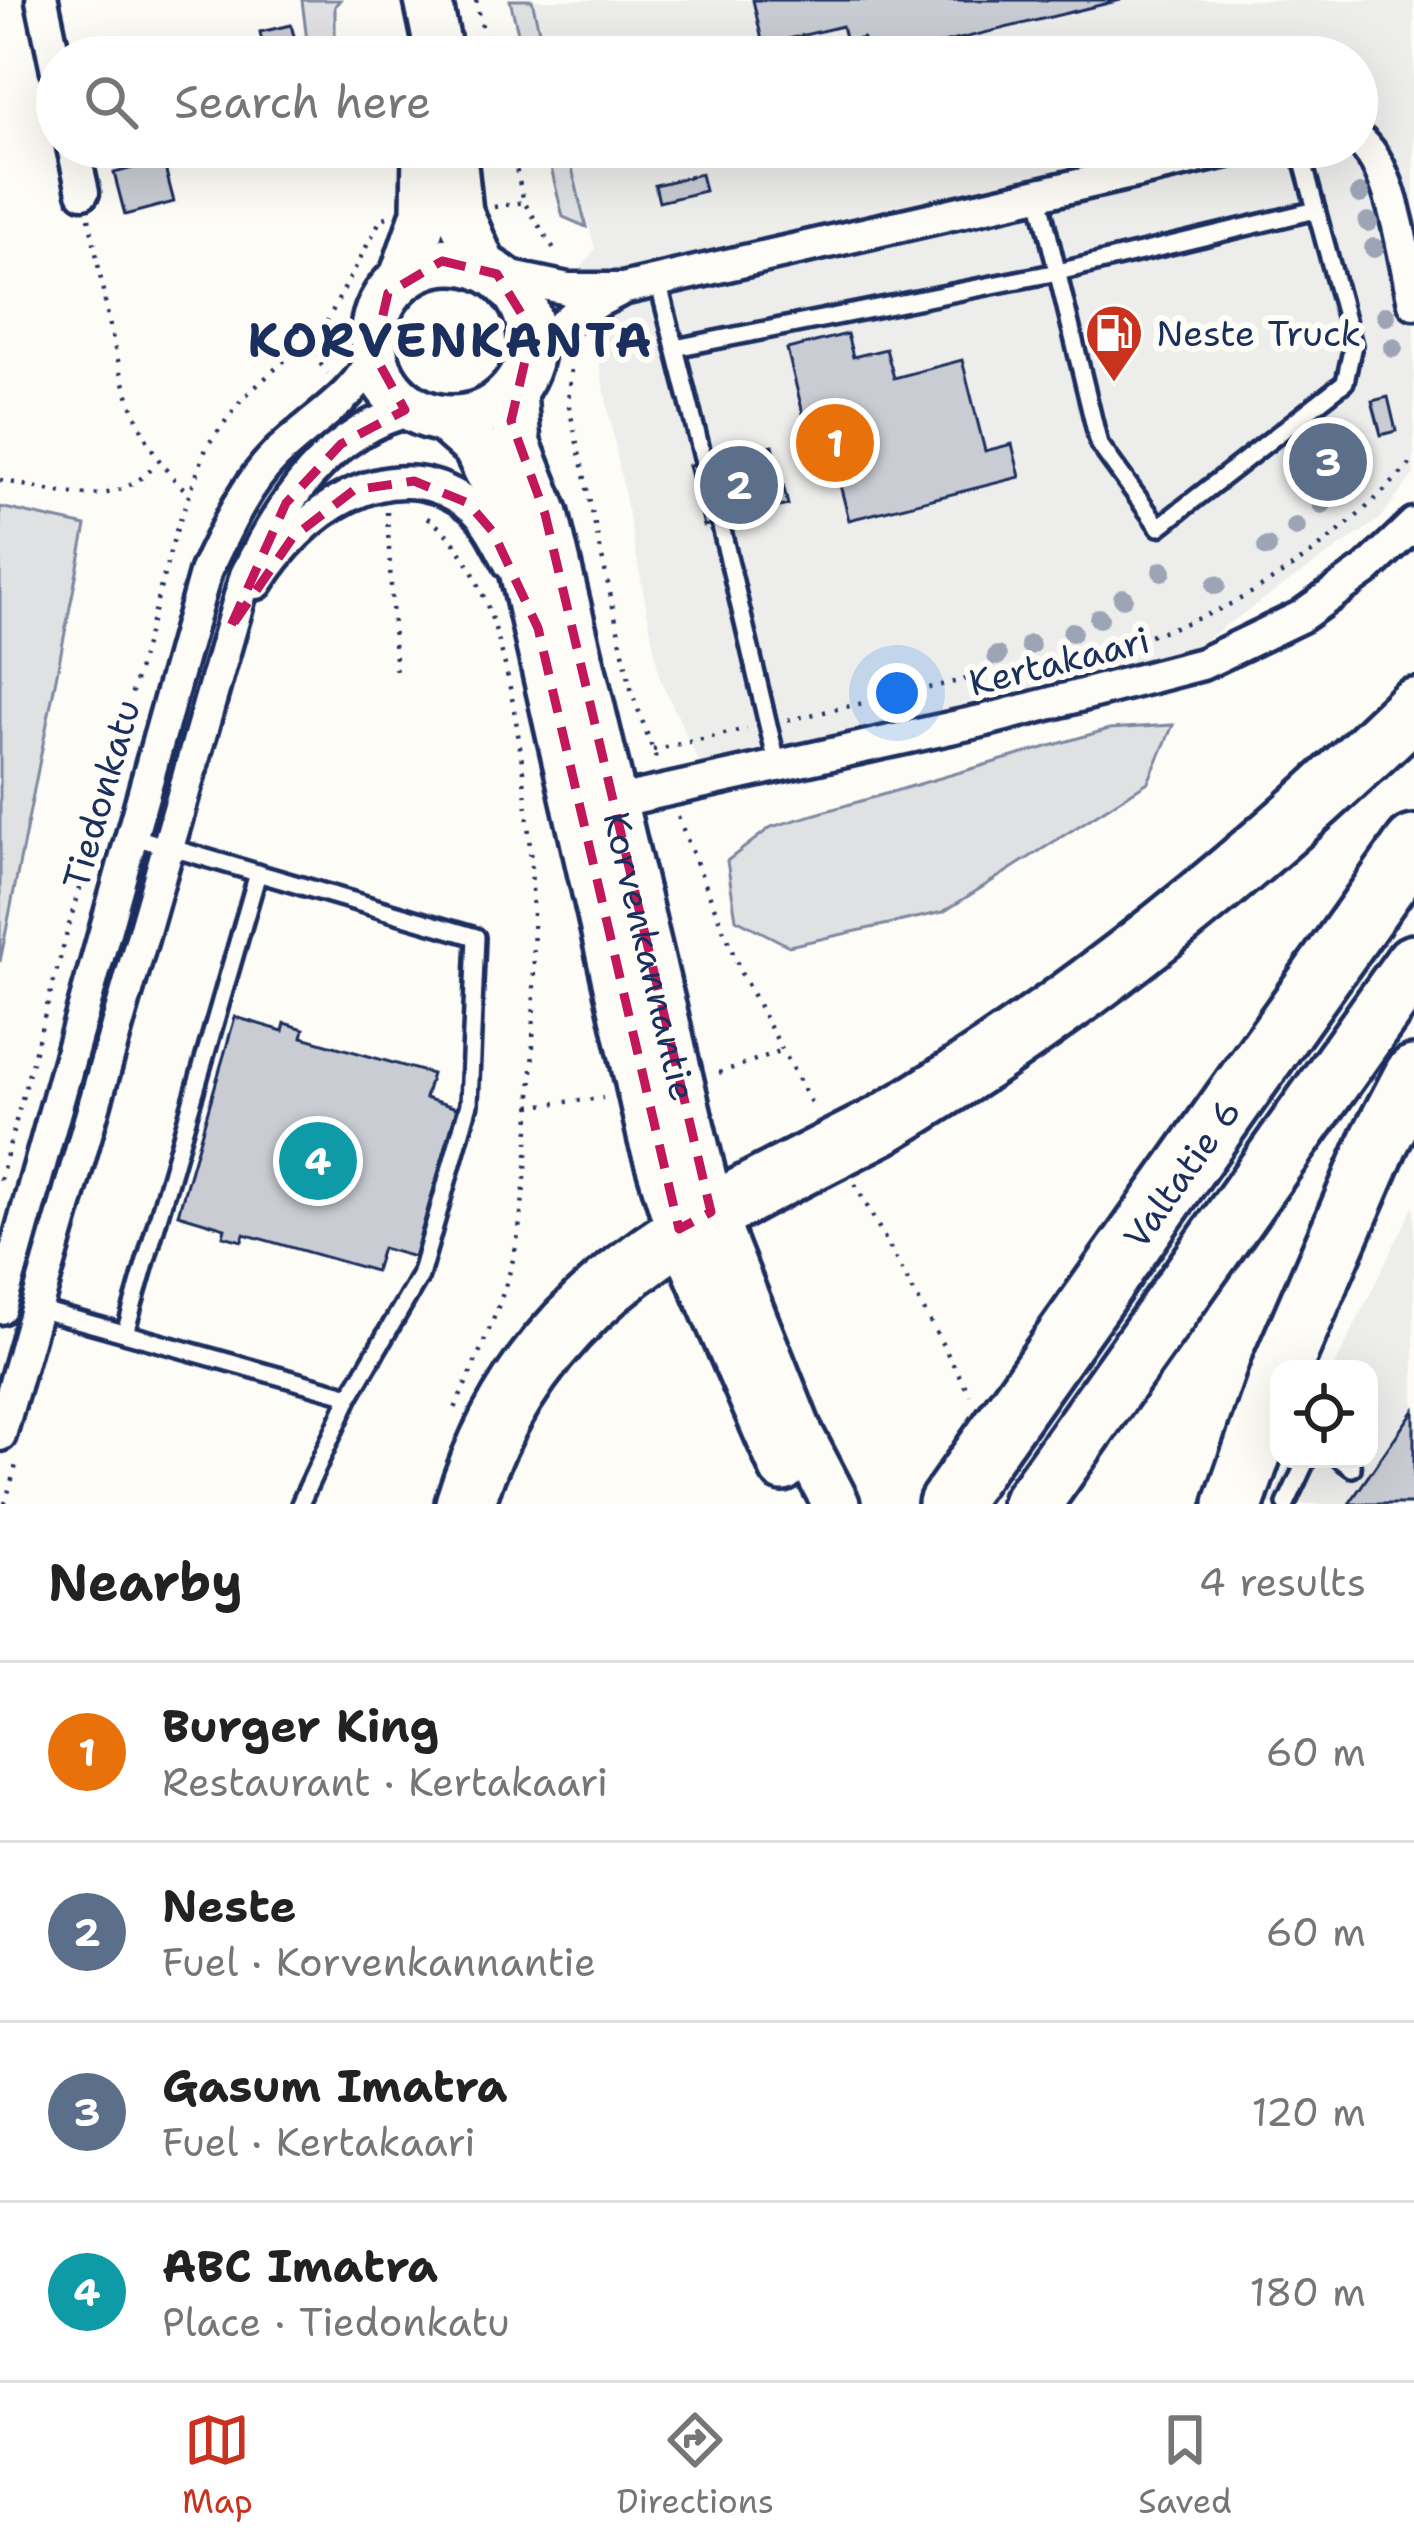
<!DOCTYPE html>
<html lang="en">
<head>
<meta charset="utf-8">
<style>
  :root { --surface:#fff; --page:#f6f6f6; --text:#222; --muted:#767676; --line:#e0e0e0; --accent:#c8321e }
  body { margin:0; font-family:"Shantell Sans",sans-serif; background:var(--page); color:var(--text) }
  .controls { position:absolute; right:36px; bottom:36px; display:grid; overflow:hidden; border-radius:24px; box-shadow:0 12px 48px #0002 }
  .controls button { width:108px; height:108px; display:grid; place-items:center; padding:0; border:0; border-bottom:3px solid var(--line); background:var(--surface); color:var(--text); font:60px sans-serif }
  .you { position:absolute; left:897px; top:693px; width:42px; height:42px; margin:-30px; border:9px solid #fff; border-radius:50%; background:#1a73e8; box-shadow:0 0 0 18px #1a73e833 }
  .badge { display:grid; place-items:center; width:78px; height:78px; border-radius:50%; background:var(--accent); color:#fff; font-size:39px; font-weight:700 }
  .pin { position:absolute; translate:-50% -50%; border:6px solid #fff; box-shadow:0 3px 12px #0006 }
  .list { margin:0; padding:0; list-style:none }
  h2 { display:flex; justify-content:space-between; align-items:center; height:156px; margin:0; padding:0 48px; font-size:51px }
  h2 small { font-size:39px; font-weight:400; color:var(--muted) }
  .list li { display:grid; grid-template-columns:78px 1fr auto; gap:36px; align-items:center; box-sizing:border-box; height:180px; padding:0 48px; border-top:3px solid var(--line) }
  .list b { display:block; font-size:45px; white-space:nowrap }
  .list p { margin:0; font-size:39px; white-space:nowrap; color:var(--muted) }
  .list em { font-size:39px; font-style:normal; color:var(--muted) }
  .icon { flex:none; width:66px; height:66px; fill:none; stroke:currentColor; stroke-width:2; stroke-linecap:round; stroke-linejoin:round }
  .map { position:relative; flex:none; width:1414px; height:1504px; overflow:hidden }
  .search { position:absolute; background:var(--surface); box-shadow:0 12px 48px #0002; left:36px; right:36px; top:36px; height:132px; display:flex; align-items:center; gap:30px; box-sizing:border-box; padding:0 42px; border-radius:66px; color:var(--muted); font-size:45px }
  .sheet { height:876px; background:var(--surface) }
  nav { display:flex; justify-content:space-around; align-items:center; box-sizing:border-box; height:168px; border-top:3px solid var(--line); background:var(--surface); font-size:33px; color:var(--muted) }
  nav a { display:grid; justify-items:center; gap:6px }
  nav .on { color:var(--accent) }
  .map>svg:first-child { display:block }
  .built { fill:#edeeec }
  .green { fill:#e0e1e3; stroke:#7e88a0; stroke-width:3 }
  .building { fill:#c9ccd3; stroke:#1b2f5e; stroke-width:3 }
  .lines { fill:none; stroke-linecap:round; stroke-linejoin:round }
  .lane-casing { stroke:#1b2f5e; stroke-width:24 }
  .street-casing { stroke:#1b2f5e; stroke-width:39 }
  .secondary-casing { stroke:#1b2f5e; stroke-width:54 }
  .highway-casing { stroke:#1b2f5e; stroke-width:66 }
  .path { stroke:#1b2f5e; stroke-width:4.5; stroke-dasharray:3 9; stroke-linecap:butt }
  .lane { stroke:#fdfcf7; stroke-width:15 }
  .street { stroke:#fdfcf7; stroke-width:30 }
  .secondary { stroke:#fdfcf7; stroke-width:45 }
  .highway { stroke:#fdfcf7; stroke-width:57 }
  .highway-bridge-casing { stroke:#1b2f5e; stroke-width:66; stroke-linecap:butt }
  .highway-bridge { stroke:#fdfcf7; stroke-width:57 }
  .tree { fill:#9ca4b5 }
  .marked { fill:none; stroke:#c2185b; stroke-width:9; stroke-dasharray:24 15; stroke-linejoin:round }
  .labels { text-anchor:middle; stroke-width:12; stroke-linejoin:round; paint-order:stroke }
  .poi-label { font-size:36px; fill:#1b2f5e; stroke:#fdfcf7; text-anchor:start }
  .street-label { font-size:36px; fill:#1b2f5e; stroke:#fdfcf7 }
  .district-label { font-size:48px; font-weight:bold; letter-spacing:3px; fill:#1b2f5e; stroke:#fdfcf7 }
</style>
</head>
<body>
<div class="map">
<svg width="1414" height="1504" viewBox="0 0 1414 1504">
  <rect width="100%" height="100%" fill="#fdfcf7"/>
  <filter id="ink" filterUnits="userSpaceOnUse"><feTurbulence type="fractalNoise" baseFrequency=".00833" numOctaves="2"/><feDisplacementMap in="SourceGraphic" scale="24" xChannelSelector="R" yChannelSelector="G"/><feConvolveMatrix kernelMatrix="1 2 1 2 8 2 1 2 1" color-interpolation-filters="sRGB"/></filter>
  <g filter="url(#ink)">
    <g class="built">
      <polygon points="532,0 1414,0 1414,474 1380,519 1195,647 702,768 660,679 581,268 595,249 567,147 1357,147 1357,57 545,57"/>
      <polygon points="1414,1205 1414,1504 1270,1504 1291,1459 1369,1459 1369,1369 1333,1369"/>
    </g>
    <g class="green">
      <polygon points="302,0 340,0 335,6 335,57 309,57"/>
      <polygon points="510,0 532,0 545,57 524,57"/>
      <polygon points="546,147 567,147 586,227 563,217"/>
      <polygon points="0,507 86,526 0,962"/>
      <polygon points="1173,725 1148,782 943,912 789,946 736,919 727,861 771,827 1109,729"/>
    </g>
    <g class="building">
      <polygon points="753,0 1121,0 885,57 868,57 863,38 846,42 842,26 763,45"/>
      <polygon points="291,25 297,47 265,55 260,32"/>
      <polygon points="671,47 673,57 624,57"/>
      <polygon points="163,160 174,202 125,215 114,173"/>
      <polygon points="701,174 705,191 659,202 655,185"/>
      <polygon points="847,334 853,357 886,349 894,378 962,360 985,451 1012,444 1020,477 849,520 837,473 819,478 787,349"/>
      <polygon points="1388,397 1396,431 1381,435 1372,401"/>
      <polygon points="773,445 788,505 704,526 689,465"/>
      <polygon points="235,1017 283,1031 285,1023 304,1029 302,1037 432,1074 425,1098 457,1108 414,1257 382,1248 375,1271 244,1234 242,1241 223,1236 225,1228 178,1214"/>
      <polygon points="1414,1410 1414,1504 1349,1504"/>
    </g>
    <g class="lines">
      <g class="lane-casing">
        <g id="lane">
          <polyline points="1038,192 1099,444 1159,527 1345,382 1353,345 1299,147"/>
          <polyline points="658,281 704,462"/>
          <polyline points="675,348 1058,272 1316,210"/>
          <polyline points="720,522 778,767"/>
          <polyline points="131,836 476,937 469,1104 420,1276 350,1396 300,1504"/>
          <polyline points="38,1309 350,1396"/>
          <polyline points="125,1333 258,873"/>
          <polyline points="1340,1459 1352,1468"/>
          <polyline points="1286,1504 1307,1459"/>
        </g>
      </g>
      <g class="street-casing">
        <g id="street">
          <polyline points="42,0 57,71"/>
          <path d="M 1357,139 C 1393,163 1404,260 1414,303"/>
          <polyline points="73,147 83,192"/>
          <polyline points="497,274 568,289 622,289 1245,147"/>
          <polyline points="531,354 574,314 617,292"/>
          <path d="M 257,583 C 299,514 388,447 467,503 C 487,516 499,544 510,564"/>
          <polyline points="614,802 986,720 1202,664 1300,617 1367,569 1414,524"/>
          <path d="M 0,1308 L 206,570 C 225,531 244,487 275,456 C 307,423 358,397 374,354"/>
          <path d="M 0,1435 L 246,575 C 281,503 330,429 413,410"/>
        </g>
      </g>
      <g class="secondary-casing">
        <g id="secondary">
          <polyline points="428,0 440,57"/>
          <polyline points="452,147 459,212 483,267"/>
          <circle cx="452" cy="340" r="79"/>
          <polyline points="403,277 425,213 426,147"/>
          <path id="s1" d="M 513,392 L 517,444 L 545,514 L 711,1212 L 799,1433 L 836,1504"/>
          <polyline points="445,420 476,447 512,522 652,1140 679,1229 783,1468"/>
        </g>
      </g>
      <g class="highway-casing">
        <g id="highway">
          <path d="M 882,1125 C 1075,1010 1252,865 1414,708"/>
          <polyline points="1281,1369 1380,1140 1414,1075"/>
          <path d="M 465,1504 C 516,1337 633,1252 782,1176"/>
          <path id="s2" d="M 948,1504 L 1414,845"/>
          <polyline points="1031,1504 1414,964"/>
          <polyline points="1234,1504 1279,1375"/>
        </g>
      </g>
      <g class="path">
        <polyline points="476,0 489,57"/>
        <polyline points="511,147 524,202 558,255"/>
        <polyline points="494,207 524,202"/>
        <path d="M 89,218 C 108,304 118,436 189,493"/>
        <polyline points="305,345 328,373"/>
        <polyline points="572,358 568,402 632,693 657,761"/>
        <path d="M 0,480 C 59,491 113,514 157,463"/>
        <polyline points="387,512 396,679"/>
        <path d="M 427,518 C 558,600 541,1092 518,1235 C 508,1297 476,1357 453,1414"/>
        <path d="M 788,720 C 869,702 950,683 1031,664 C 1102,648 1177,633 1242,598 C 1307,562 1364,514 1414,460"/>
        <polyline points="653,750 747,729"/>
        <polyline points="678,817 741,973 815,1110"/>
        <polyline points="719,1073 783,1050"/>
        <polyline points="530,1106 603,1098"/>
        <polyline points="0,1180 175,534 207,446 242,399 326,323 381,219 387,217"/>
        <polyline points="855,1184 970,1395"/>
        <polyline points="5,1504 18,1458"/>
      </g>
      <use href="#lane" class="lane"/>
      <use href="#street" class="street"/>
      <use href="#secondary" class="secondary"/>
      <use href="#highway" class="highway"/>
      <g class="highway-bridge-casing">
        <polyline id="highway-bridge" points="782,1176 882,1125"/>
      </g>
      <use href="#highway-bridge" class="highway-bridge"/>
    </g>
    <g class="tree">
      <circle cx="1360" cy="194" r="10"/>
      <circle cx="1368" cy="222" r="10"/>
      <circle cx="1374" cy="248" r="10"/>
      <circle cx="1386" cy="316" r="10"/>
      <circle cx="1393" cy="348" r="10"/>
      <circle cx="1322" cy="504" r="10"/>
      <circle cx="1296" cy="527" r="10"/>
      <circle cx="1267" cy="547" r="10"/>
      <circle cx="1162" cy="571" r="10"/>
      <circle cx="1216" cy="585" r="10"/>
      <circle cx="1123" cy="598" r="10"/>
      <circle cx="1099" cy="618" r="10"/>
      <circle cx="1072" cy="632" r="10"/>
      <circle cx="1030" cy="645" r="10"/>
      <circle cx="997" cy="656" r="10"/>
    </g>
  </g>
  <path class="marked" d="M 442,261 L 497,274 L 532,331 L 511,421 L 545,514 L 711,1212 L 679,1229 L 538,628 L 493,532 L 468,503 L 414,481 L 354,490 L 293,537 L 229,630 L 286,503 L 341,444 L 405,410 L 374,354 L 388,293 Z"/>
  <defs>
    <g id="fuel-pin" transform="scale(3)"><path d="M0 17L-7.5 6A9.5 9.5 0 1 1 7.5 6Z" fill="#c8321e" stroke="#fdfcf7"/><path d="M-5.5-6h7V0h2V4h1.3V-2.5L3-4.5l.8-.8L6-3V5H2.5V1h-1V6h-7ZM-4.2-4.7v3.2H.2V-4.7Z" fill="#fff"/></g>
  </defs>
  <g fill-rule="evenodd">
    <use href="#fuel-pin" x="1114" y="333"/>
  </g>
  <g class="labels">
    <g class="poi-label">
      <text x="1156" y="346">Neste Truck</text>
    </g>
    <g class="street-label">
      <text transform="translate(1059 661) rotate(-14)" y="13">Kertakaari</text>
      <text transform="translate(101 794) rotate(-74)" y="13">Tiedonkatu</text>
      <text dy="13" stroke="none"><textPath href="#s1" startOffset="582">Korvenkannantie</textPath></text>
      <text dy="13" stroke="none"><textPath href="#s2" startOffset="405">Valtatie 6</textPath></text>
    </g>
    <g class="district-label">
      <text x="451" y="357">KORVENKANTA</text>
    </g>
  </g>
</svg>
<div class="controls">
<button><svg class="icon" aria-label="locate" viewBox="0 0 24 24"><circle cx="12" cy="12" r="6"/><path d="M12 2v4M12 18v4M2 12h4M18 12h4"/></svg></button>
</div>
<div class="you"></div>
<div class="pin badge" style="left:835px;top:443px;background:#e8710a">1</div>
<div class="pin badge" style="left:739px;top:485px;background:#5c6f8a">2</div>
<div class="pin badge" style="left:1328px;top:462px;background:#5c6f8a">3</div>
<div class="pin badge" style="left:318px;top:1161px;background:#0f9aa8">4</div>
<div class="search"><svg class="icon" aria-label="search" viewBox="0 0 24 24"><circle cx="10" cy="10" r="6"/><path d="M15 15l6 6"/></svg>Search here</div>
</div>
<section class="sheet">
<h2>Nearby<small>4 results</small></h2>
<ul class="list">
<li><span class="badge" style="background:#e8710a">1</span><div><b>Burger King</b><p>Restaurant · Kertakaari</p></div><em>60 m</em></li>
<li><span class="badge" style="background:#5c6f8a">2</span><div><b>Neste</b><p>Fuel · Korvenkannantie</p></div><em>60 m</em></li>
<li><span class="badge" style="background:#5c6f8a">3</span><div><b>Gasum Imatra</b><p>Fuel · Kertakaari</p></div><em>120 m</em></li>
<li><span class="badge" style="background:#0f9aa8">4</span><div><b>ABC Imatra</b><p>Place · Tiedonkatu</p></div><em>180 m</em></li>
</ul>
</section>
<nav>
<a class="on"><svg class="icon" aria-label="map" viewBox="0 0 24 24"><path d="M3 6l6-2 6 2 6-2v14l-6 2-6-2-6 2zM9 4v14M15 6v14"/></svg>Map</a>
<a><svg class="icon" aria-label="directions" viewBox="0 0 24 24"><path d="M12 3l9 9-9 9-9-9zM9 14v-3h6M13 9l2 2-2 2"/></svg>Directions</a>
<a><svg class="icon" aria-label="saved" viewBox="0 0 24 24"><path d="M7 4h10v16l-5-4-5 4z"/></svg>Saved</a>
</nav>
</body>
</html>
